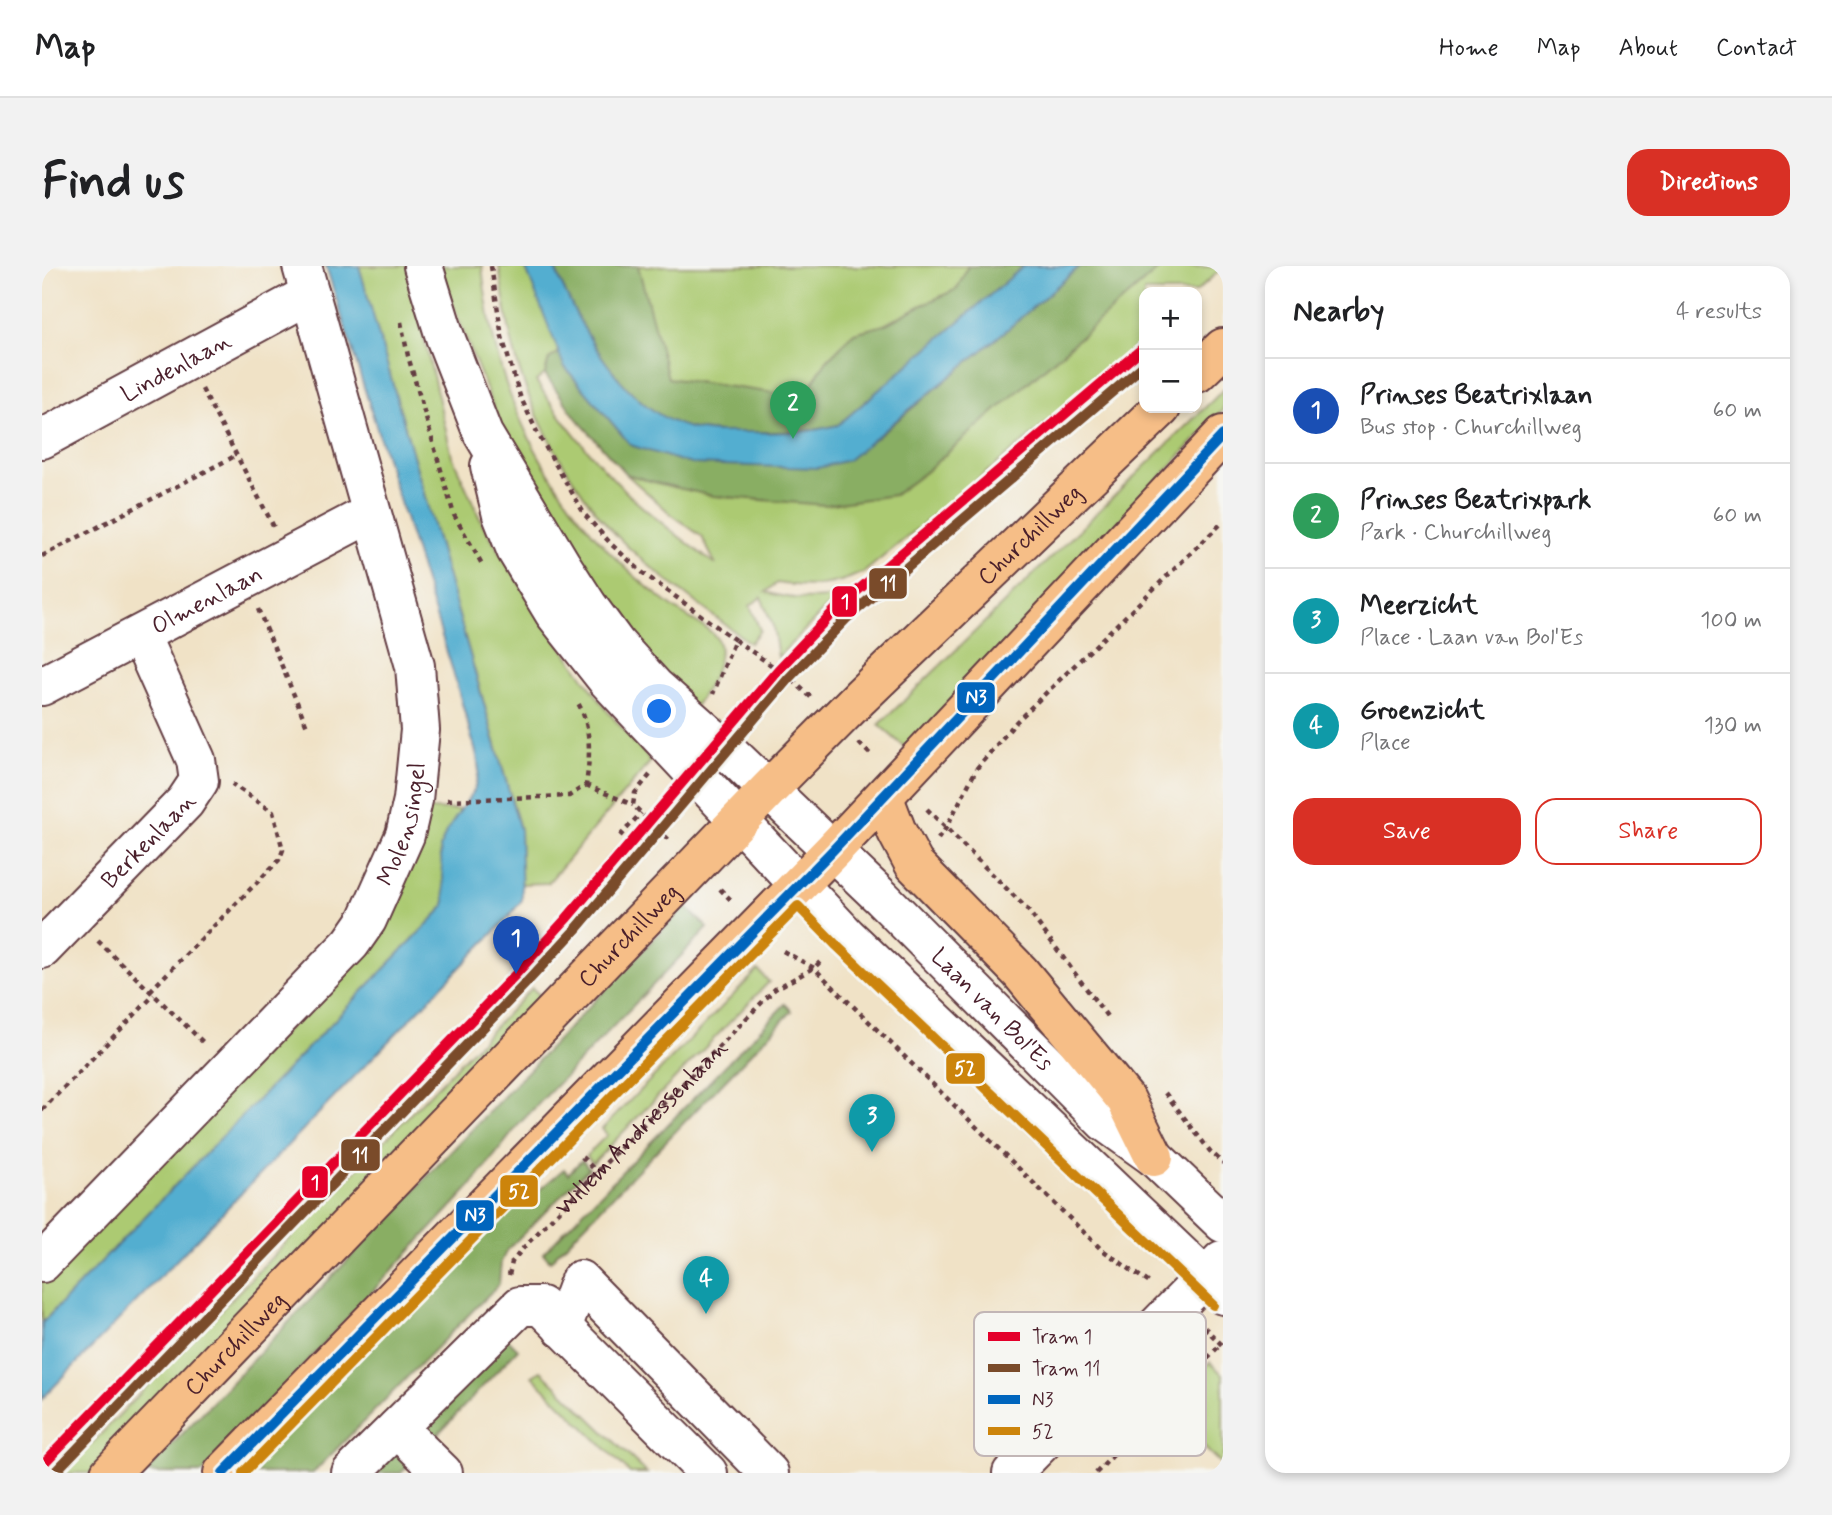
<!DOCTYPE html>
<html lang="en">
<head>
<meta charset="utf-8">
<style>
  :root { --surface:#fff; --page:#f2f2f2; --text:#202124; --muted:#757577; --line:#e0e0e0; --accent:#d93025 }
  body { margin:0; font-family:Mynerve,sans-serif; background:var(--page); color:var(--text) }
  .controls { position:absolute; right:21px; top:21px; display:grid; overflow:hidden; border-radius:14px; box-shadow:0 4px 10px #0003 }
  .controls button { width:63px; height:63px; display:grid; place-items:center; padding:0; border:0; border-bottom:2px solid var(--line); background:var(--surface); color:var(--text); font:35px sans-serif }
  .you { position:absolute; left:618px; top:446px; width:24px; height:24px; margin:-18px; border:5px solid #fff; border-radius:50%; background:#1a73e8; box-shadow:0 0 0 10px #1a73e833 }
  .badge { display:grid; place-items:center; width:46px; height:46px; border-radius:50%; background:var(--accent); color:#fff; font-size:23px; font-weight:700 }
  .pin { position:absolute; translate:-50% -58px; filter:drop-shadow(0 2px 4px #0008) }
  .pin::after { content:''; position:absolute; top:37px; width:24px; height:21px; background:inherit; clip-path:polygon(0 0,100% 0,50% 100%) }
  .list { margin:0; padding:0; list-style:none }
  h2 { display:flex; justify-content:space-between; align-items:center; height:91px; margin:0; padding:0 28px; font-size:30px }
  h2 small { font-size:23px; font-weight:400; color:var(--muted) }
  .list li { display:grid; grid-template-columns:46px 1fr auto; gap:21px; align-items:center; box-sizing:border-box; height:105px; padding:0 28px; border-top:2px solid var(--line) }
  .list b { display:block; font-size:26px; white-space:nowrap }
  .list p { margin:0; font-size:23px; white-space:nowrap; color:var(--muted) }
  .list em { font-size:23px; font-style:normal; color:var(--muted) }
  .actions { display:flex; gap:14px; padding:21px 28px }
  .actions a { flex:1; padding:16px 0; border:2px solid var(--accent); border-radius:21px; text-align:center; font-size:24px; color:var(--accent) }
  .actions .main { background:var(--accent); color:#fff }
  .map { position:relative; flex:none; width:1181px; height:1207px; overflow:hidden; border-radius:21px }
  header { display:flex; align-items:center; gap:42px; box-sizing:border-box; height:98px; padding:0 35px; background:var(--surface); border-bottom:2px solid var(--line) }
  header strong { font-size:33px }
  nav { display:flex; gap:38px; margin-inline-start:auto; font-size:24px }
  .intro { display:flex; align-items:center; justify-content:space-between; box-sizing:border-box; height:168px; padding:0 42px }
  h1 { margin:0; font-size:49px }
  .button { padding:18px 32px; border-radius:21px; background:var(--accent); color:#fff; font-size:24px; font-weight:700 }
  main { display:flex; gap:42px; padding:0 42px }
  aside { flex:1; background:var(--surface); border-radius:21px; box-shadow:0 4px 10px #0003 }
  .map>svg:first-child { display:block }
  .green { fill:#acca72; stroke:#7b744e; stroke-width:2 }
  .forest { fill:#89ae64; stroke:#6a6648; stroke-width:2 }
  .water { fill:#52aed0; stroke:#4e667e; stroke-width:2 }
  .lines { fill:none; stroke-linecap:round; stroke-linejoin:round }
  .minor-casing { stroke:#633c42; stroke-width:42 }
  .major-casing { stroke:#633c42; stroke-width:42 }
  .path { stroke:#633c42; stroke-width:4.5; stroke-dasharray:5 5; stroke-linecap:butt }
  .minor { stroke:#fff; stroke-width:38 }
  .major { stroke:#f6be87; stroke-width:38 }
  .bus-1-casing { stroke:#f6f6f2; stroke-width:16 }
  .bus-2-casing { stroke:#f6f6f2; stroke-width:16 }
  .bus-1 { stroke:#0065bd; stroke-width:10 }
  .bus-2 { stroke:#cc840b; stroke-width:10 }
  .tram-1-casing { stroke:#f6f6f2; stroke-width:16 }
  .tram-2-casing { stroke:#f6f6f2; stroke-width:16 }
  .tram-1 { stroke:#e4002b; stroke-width:10 }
  .tram-2 { stroke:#7a4b2a; stroke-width:10 }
  .labels { text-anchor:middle; stroke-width:7; stroke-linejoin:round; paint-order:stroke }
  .street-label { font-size:24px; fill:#4a1f2b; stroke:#f6f6f2 }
  .key { fill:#f6f6f2; stroke:#c2b6b6; stroke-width:2 }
  .key-label { font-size:19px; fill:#4a1f2b }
  .line-badge { stroke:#f6f6f2; stroke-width:2.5 }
  .badge-label { font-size:19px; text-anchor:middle; font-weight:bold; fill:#fff }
</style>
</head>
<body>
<header>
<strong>Map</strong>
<nav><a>Home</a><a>Map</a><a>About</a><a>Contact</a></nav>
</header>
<div class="intro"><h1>Find us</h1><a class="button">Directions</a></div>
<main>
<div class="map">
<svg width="1181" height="1207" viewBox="0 0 1181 1207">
  <rect width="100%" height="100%" fill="#f6f6f2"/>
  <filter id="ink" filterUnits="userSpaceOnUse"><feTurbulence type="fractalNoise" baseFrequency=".0143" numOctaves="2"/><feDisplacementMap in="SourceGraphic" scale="14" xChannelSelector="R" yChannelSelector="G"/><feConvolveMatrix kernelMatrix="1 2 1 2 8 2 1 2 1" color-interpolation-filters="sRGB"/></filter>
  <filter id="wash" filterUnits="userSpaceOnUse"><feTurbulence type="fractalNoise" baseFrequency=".00686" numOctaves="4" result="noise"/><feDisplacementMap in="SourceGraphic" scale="28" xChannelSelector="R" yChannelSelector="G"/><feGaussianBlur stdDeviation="1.57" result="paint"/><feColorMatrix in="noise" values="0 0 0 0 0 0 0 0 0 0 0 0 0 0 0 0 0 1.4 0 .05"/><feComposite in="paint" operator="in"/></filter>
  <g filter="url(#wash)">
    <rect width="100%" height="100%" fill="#f0e2c6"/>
    <g class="green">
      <polygon points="317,0 365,0 410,190 439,255 498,350 566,446 609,495 506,617 479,618 478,563"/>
      <path d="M 397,0 L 440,0 C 444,38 451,78 463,115 C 487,185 532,254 587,305 C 601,318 616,330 632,342 C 643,351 668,361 675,373 C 686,393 661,429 650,445 L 585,379 L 461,165 L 416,52 Z"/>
      <path d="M 457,0 L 483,0 L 518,86 L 507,93 L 503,108 L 494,115 C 521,156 551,193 586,228 C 613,254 645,276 674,299 L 660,271 L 629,248 L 584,208 L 631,221 L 509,0 L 1094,0 L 882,207 L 1120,0 L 1181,1 L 1154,26 L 1102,26 L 1102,74 L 1005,157 L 820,308 L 819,307 C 791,321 765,322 735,317 L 724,326 C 749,334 770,334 795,331 L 736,391 L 731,360 L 719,331 L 708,340 L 718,364 L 708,377 C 667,346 624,316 586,281 C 537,234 488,151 472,84 C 465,57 461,28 457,0 Z"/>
      <polygon points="1181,124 1181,144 865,483 837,459"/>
      <polygon points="383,543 420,544 398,582 403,631 403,640 0,1057 0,1013 336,671"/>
      <polygon points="716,704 727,716 551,897 544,890 565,869 560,863"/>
      <polygon points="490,722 506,737 472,771 463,761 454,770 463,781 49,1207 21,1207"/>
      <polygon points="1168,1096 1181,1109 1181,1200 1123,1143"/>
      <polygon points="499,1105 605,1207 588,1207 490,1110"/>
    </g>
    <g class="forest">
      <path d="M 512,0 L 596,0 L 626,112 L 761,131 L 785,94 L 812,67 L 842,59 L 878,40 L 915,23 L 926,0 L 982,0 L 796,159 C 766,167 737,166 706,166 C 687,166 667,167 648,162 C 582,145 536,59 512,0 Z"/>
      <polygon points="1038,0 1120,0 882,207 852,229 783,239 671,230 619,218 584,208 535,153 503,108 507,93 518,86 522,100 587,177 591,180 834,172 967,62"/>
      <polygon points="643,640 666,662 478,857 428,921 174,1193 160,1207 103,1207"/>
      <polygon points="743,738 750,745 508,995 501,987"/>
      <polygon points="540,894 547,902 465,984 459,996 457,1018 271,1207 201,1207 455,952 490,930 522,903 526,908"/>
      <polygon points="445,1052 476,1083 359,1207 297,1207"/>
    </g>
    <g class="water">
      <polygon points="284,0 317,0 478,564 480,634 465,653 0,1133 0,1057 403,640 403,631 398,582 404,566 432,524 437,505 435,490 409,399"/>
      <path d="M 483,0 L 512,0 C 536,59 582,145 648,162 C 667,167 687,166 706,166 C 738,167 766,167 796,159 L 982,0 L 1038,0 L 967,62 L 806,194 L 776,202 L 649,198 L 591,180 L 587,177 L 522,100 Z"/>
    </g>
  </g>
  <g filter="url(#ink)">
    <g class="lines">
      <g class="minor-casing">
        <g id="minor">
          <path id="s2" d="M 381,0 L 403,71 L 441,168 L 519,298 L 546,340 L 574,378 L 613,421 L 691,490 L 840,632 L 1063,856 L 1112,891 L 1181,957"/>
          <path id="s3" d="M 0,173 L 268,28"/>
          <polyline points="448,200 460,249 474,284 512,347 565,414 805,670 1181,1029"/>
          <path id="s4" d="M 0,420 L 329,247"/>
          <path id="s5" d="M 0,683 L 143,536 L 157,515 L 154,494 L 98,369"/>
          <path id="s6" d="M 0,997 L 309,677 L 325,654 L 363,569 L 371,534 L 378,464 L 373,400 L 260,0"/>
          <polyline points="520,1062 538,1014 727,1207"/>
          <polyline points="355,1162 401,1207"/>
          <polyline points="309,1207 478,1040 499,1040 666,1207"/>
          <polyline points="970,1207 1180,994"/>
        </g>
      </g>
      <g class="major-casing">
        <g id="major">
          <polyline points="1155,107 1181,82"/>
          <polyline points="842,532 855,566 872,598 978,706 1084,834 1112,891"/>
          <path id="s7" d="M 68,1207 L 726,524 L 818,431 L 1119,142"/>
          <polyline points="181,1207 791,584 1181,169"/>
        </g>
      </g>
      <g class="path">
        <polyline points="449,0 460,71 478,130 496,168 543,249 570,279 601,307 693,374 671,428"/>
        <polyline points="359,56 366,90 412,249 440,298"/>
        <polyline points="160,123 232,261"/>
        <polyline points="0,290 195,189"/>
        <polyline points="216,343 265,460"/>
        <polyline points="693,374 748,412 771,433"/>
        <polyline points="817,477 831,491"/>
        <polyline points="608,509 593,527 591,539 629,576"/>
        <polyline points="544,519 591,539"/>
        <path d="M 405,534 L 527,530 L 544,519 C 548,493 550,461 536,437"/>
        <polyline points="885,543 985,643 1067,753"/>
        <polyline points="578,570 599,547"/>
        <polyline points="896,573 904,562 935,502 975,455 1181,256"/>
        <polyline points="678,623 692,637"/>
        <polyline points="56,675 163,778"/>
        <polyline points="741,685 772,702 1059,983 1109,1018"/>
        <polyline points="108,725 237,594 241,584 231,546 190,518"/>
        <polyline points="1123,827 1168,885 1181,897"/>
        <polyline points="0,844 112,729"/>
        <polyline points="540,891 555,906"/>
        <path id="s1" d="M 467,1009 L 470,996 L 482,981 L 733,723 L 772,702 L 781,693"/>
        <polyline points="1162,1061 1181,1080"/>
        <polyline points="1054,1207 1179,1078"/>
      </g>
      <use href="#minor" class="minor"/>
      <use href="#major" class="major"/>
      <g class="bus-1-casing">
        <polyline id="bus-1" points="181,1207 791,584 1181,169"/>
      </g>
      <g class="bus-2-casing">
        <polyline id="bus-2" points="201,1207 756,640 795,680 1171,1039"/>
      </g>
      <use href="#bus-1" class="bus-1"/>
      <use href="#bus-2" class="bus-2"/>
      <g class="tram-1-casing">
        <polyline id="tram-1" points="0,1199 474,708 524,653 736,404 794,343 1102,81"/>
      </g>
      <g class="tram-2-casing">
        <polyline id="tram-2" points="12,1207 484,717 535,662 746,413 804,353 1102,99"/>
      </g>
      <use href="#tram-1" class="tram-1"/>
      <use href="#tram-2" class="tram-2"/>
    </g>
  </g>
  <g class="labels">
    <g class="street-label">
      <text dy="8" stroke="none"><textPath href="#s3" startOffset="152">Lindenlaan</textPath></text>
      <text dy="8" stroke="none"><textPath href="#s7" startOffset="1314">Churchillweg</textPath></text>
      <text dy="8" stroke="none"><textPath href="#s4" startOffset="186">Olmenlaan</textPath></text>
      <text dy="8" stroke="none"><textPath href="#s6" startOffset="576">Molensingel</textPath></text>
      <text dy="8" stroke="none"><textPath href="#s5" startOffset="152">Berkenlaan</textPath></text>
      <text dy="8" stroke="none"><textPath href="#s7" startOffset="747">Churchillweg</textPath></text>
      <text dy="8" stroke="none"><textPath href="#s2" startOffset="952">Laan van Bol'Es</textPath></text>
      <text dy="8" stroke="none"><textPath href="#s1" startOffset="200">Willem Andriessenlaan</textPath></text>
      <text dy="8" stroke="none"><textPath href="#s7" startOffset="180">Churchillweg</textPath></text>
    </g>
  </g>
  <rect x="932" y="1046" width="232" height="144" rx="10" class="key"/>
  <rect x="946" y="1066" width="32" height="9" fill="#e4002b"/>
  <rect x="946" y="1098" width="32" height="8" fill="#7a4b2a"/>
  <rect x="946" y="1129" width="32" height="9" fill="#0065bd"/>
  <rect x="946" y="1161" width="32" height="8" fill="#cc840b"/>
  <g class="key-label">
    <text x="990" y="1077">Tram 1</text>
    <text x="990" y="1109">Tram 11</text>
    <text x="990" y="1140">N3</text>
    <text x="990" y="1172">52</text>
  </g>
  <g class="line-badge">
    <rect x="826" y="301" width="40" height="33" rx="7" fill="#7a4b2a"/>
    <rect x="789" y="319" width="27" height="33" rx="7" fill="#e4002b"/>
    <rect x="914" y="415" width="40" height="33" rx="7" fill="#0065bd"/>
    <rect x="903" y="786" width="41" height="33" rx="7" fill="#cc840b"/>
    <rect x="298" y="872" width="41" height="34" rx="7" fill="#7a4b2a"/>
    <rect x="259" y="899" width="28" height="34" rx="7" fill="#e4002b"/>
    <rect x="457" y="908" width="40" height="34" rx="7" fill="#cc840b"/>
    <rect x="413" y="933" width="40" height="33" rx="7" fill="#0065bd"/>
  </g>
  <g class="badge-label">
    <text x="846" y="324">11</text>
    <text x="803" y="342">1</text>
    <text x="934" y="438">N3</text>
    <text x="923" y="809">52</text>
    <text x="318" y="896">11</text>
    <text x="273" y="923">1</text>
    <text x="477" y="932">52</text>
    <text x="433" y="956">N3</text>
  </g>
</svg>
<div class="controls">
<button>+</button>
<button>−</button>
</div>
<div class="you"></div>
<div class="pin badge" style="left:474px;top:708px;background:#1a4fb4">1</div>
<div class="pin badge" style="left:751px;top:173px;background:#2e9e5b">2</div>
<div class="pin badge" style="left:830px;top:886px;background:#0f9aa8">3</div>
<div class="pin badge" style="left:664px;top:1048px;background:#0f9aa8">4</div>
</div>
<aside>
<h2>Nearby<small>4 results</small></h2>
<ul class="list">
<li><span class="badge" style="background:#1a4fb4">1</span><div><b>Prinses Beatrixlaan</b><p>Bus stop · Churchillweg</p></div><em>60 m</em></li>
<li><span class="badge" style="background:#2e9e5b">2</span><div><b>Prinses Beatrixpark</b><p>Park · Churchillweg</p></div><em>60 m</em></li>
<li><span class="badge" style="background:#0f9aa8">3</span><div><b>Meerzicht</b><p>Place · Laan van Bol'Es</p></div><em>100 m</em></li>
<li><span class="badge" style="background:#0f9aa8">4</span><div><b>Groenzicht</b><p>Place</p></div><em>130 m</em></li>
</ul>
<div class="actions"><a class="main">Save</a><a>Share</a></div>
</aside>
</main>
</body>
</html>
